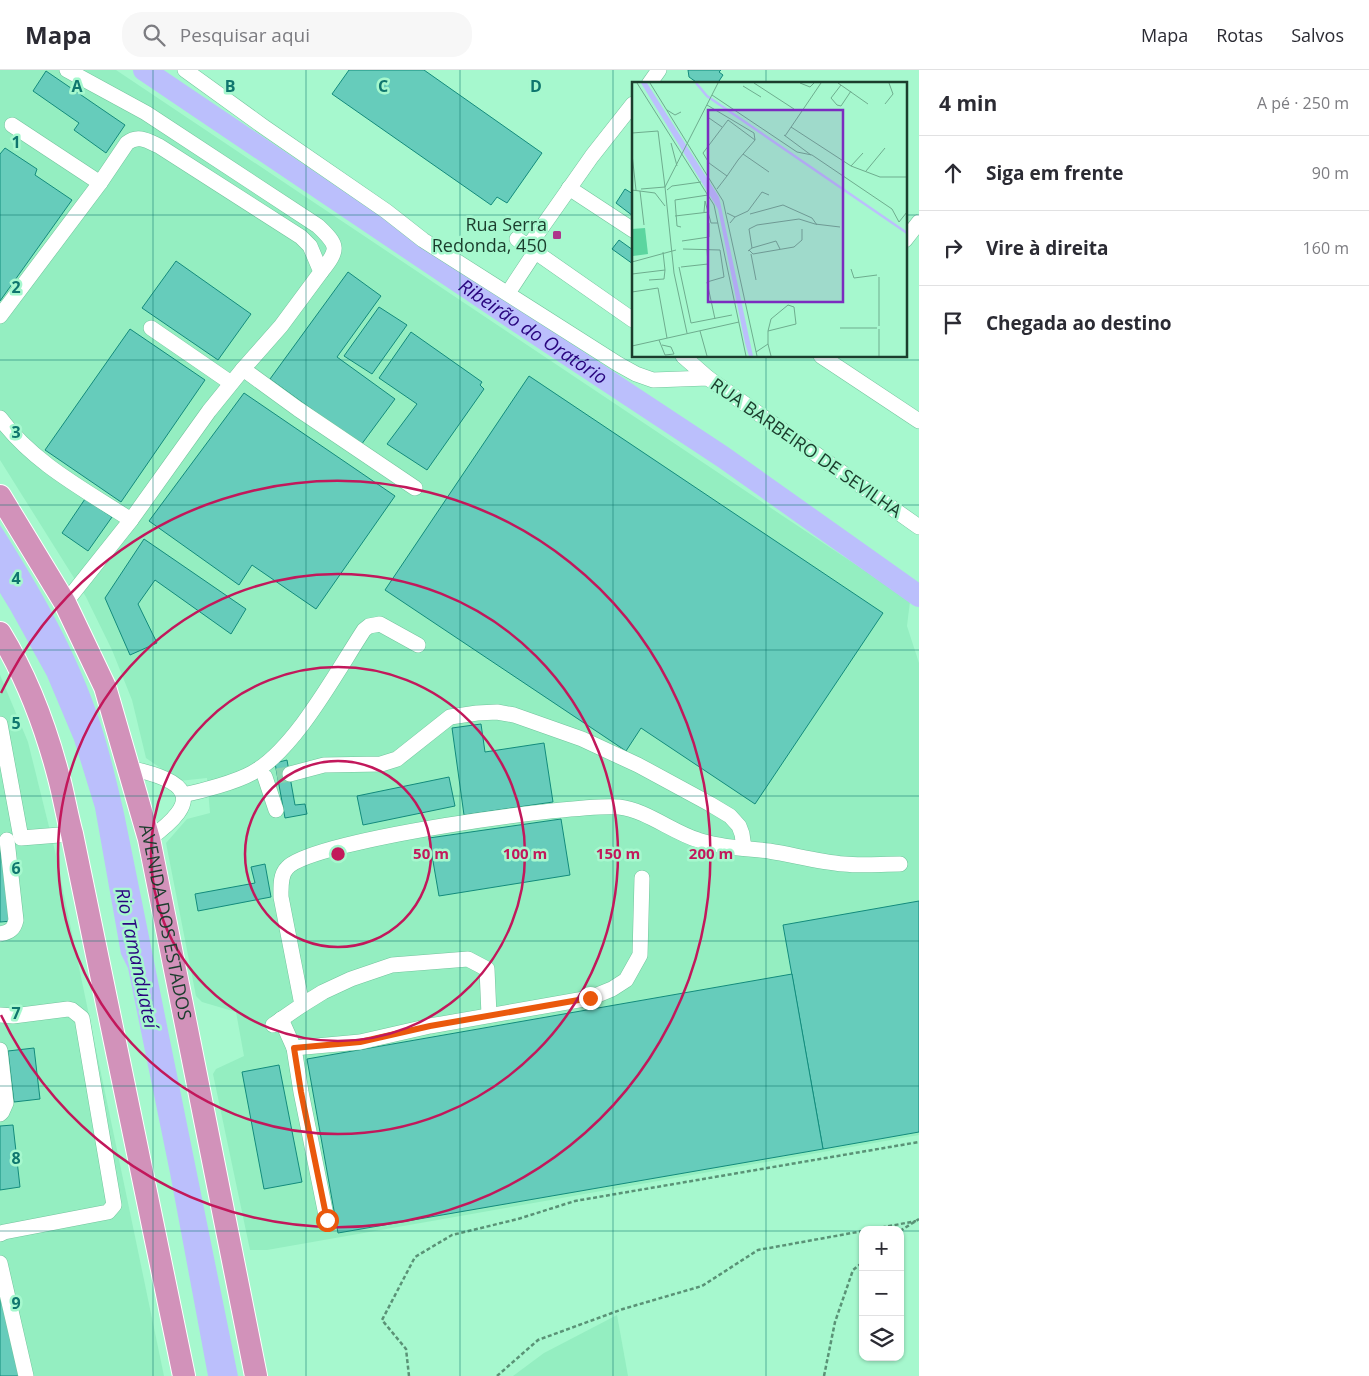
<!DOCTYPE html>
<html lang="pt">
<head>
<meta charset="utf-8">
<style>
  :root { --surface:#fff; --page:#f7f7f7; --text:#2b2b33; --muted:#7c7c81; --line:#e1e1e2 }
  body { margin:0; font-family:"Open Sans",sans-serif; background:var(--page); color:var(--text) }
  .controls { position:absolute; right:15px; bottom:15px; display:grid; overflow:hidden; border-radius:10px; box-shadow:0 1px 4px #0004 }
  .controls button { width:45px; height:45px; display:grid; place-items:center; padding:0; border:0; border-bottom:1px solid var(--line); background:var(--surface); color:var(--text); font:25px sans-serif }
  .stop { position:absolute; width:15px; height:15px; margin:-11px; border:4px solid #ea580c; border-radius:50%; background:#fff }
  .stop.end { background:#ea580c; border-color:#fff; box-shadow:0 1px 5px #0008 }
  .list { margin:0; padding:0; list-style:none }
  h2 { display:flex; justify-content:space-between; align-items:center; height:65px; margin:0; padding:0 20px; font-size:21px }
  h2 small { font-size:16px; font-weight:400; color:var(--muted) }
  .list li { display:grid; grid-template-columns:32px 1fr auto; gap:15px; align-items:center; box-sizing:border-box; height:75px; padding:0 20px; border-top:1px solid var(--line) }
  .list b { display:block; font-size:19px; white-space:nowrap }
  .list em { font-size:16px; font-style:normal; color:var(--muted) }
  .icon { flex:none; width:28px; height:28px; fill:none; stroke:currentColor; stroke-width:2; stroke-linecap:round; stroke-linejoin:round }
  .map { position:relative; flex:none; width:919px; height:1306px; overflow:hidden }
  header { display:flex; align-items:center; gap:30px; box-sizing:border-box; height:70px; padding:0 25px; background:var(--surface); border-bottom:1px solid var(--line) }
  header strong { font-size:24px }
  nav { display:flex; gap:28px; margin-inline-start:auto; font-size:18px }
  .search { width:350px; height:45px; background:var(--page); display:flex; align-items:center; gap:12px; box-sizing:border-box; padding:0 18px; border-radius:20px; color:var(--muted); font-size:19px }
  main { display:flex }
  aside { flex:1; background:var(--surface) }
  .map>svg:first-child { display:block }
  .built { fill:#94eec1 }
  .water { fill:#bbbffc }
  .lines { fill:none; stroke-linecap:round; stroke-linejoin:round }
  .river { stroke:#bbbffc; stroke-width:22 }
  .building { fill:#6cb; stroke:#138b7c }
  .minor-tunnel { stroke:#8ad3ae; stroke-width:15; stroke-dasharray:15 8; stroke-linecap:butt }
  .minor-casing { stroke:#73c49d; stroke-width:16 }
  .highway-casing { stroke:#fff; stroke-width:24 }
  .path { stroke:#5a9276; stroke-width:2.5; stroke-dasharray:4 2.5; stroke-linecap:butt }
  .minor { stroke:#fff; stroke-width:15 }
  .highway { stroke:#d292ba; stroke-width:22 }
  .route { stroke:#ea580c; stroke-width:6 }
  .grid { fill:none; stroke:#0f766e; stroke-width:1; stroke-opacity:0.55 }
  .ring { fill:none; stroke:#c2185b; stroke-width:2.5 }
  .poi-dot { fill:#ae368b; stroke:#a6f8ce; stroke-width:2 }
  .labels { text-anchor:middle; stroke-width:5; stroke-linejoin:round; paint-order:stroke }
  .poi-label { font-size:18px; fill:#1b3d2d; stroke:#a6f8ce; text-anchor:end }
  .street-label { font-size:18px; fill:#1b3d2d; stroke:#a6f8ce }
  .water-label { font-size:19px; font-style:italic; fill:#29057f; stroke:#a6f8ce }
  .inset-river { fill:none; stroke:#bbbffc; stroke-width:2.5 }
  .inset-road { fill:none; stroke:#6ead8e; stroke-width:1 }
  .view { fill:#7b2cbf; fill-opacity:0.15; stroke:#7b2cbf; stroke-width:2.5 }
  .inset-edge { fill:none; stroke:#1b3d2d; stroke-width:2.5 }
  .grid-label { font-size:16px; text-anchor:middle; font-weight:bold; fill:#0f766e; stroke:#a6f8ce; stroke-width:5; stroke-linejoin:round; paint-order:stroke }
  .centre { fill:#c2185b; stroke:#a6f8ce; stroke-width:2.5 }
  .ring-label { font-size:15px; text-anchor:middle; font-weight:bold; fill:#c2185b; stroke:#a6f8ce; stroke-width:5; stroke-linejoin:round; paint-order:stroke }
</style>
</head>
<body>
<header>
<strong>Mapa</strong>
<div class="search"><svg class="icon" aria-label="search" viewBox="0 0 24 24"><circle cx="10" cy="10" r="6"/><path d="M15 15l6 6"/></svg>Pesquisar aqui</div>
<nav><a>Mapa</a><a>Rotas</a><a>Salvos</a></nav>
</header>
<main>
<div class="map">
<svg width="919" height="1306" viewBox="0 0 919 1306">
  <rect width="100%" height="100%" fill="#a6f8ce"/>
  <g class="built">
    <polygon points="0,0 116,0 910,531 907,556 919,593 919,1065 267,1180 250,1180 213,1004 216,999 244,986 236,942 202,932 196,926 166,773 187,749 210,743 207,708 179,711 146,688 132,630 112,580 86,527 0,390"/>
    <polygon points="0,605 28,672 54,777 164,1306 0,1306"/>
    <polygon points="617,1245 628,1306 513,1306 544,1283"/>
  </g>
  <path class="water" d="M 0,455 C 40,518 78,583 101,655 C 110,683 117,713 124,743 L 238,1306 L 208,1306 L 170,1103 L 128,898 L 121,884 L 95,738 L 74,670 L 47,606 L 11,541 L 0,523 Z"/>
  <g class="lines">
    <path class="river" id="s1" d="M 144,0 L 499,239 L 723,387 L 919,526"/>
  </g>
  <g class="building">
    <polygon points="349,0 424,0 542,83 507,133 497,127 491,135 332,24"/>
    <polygon points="688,0 721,0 719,2 723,5 717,14 699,14 689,7"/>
    <polygon points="46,1 125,55 106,83 74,60 79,53 33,21"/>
    <polygon points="5,78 37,99 35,105 72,130 0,231 0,84"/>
    <polygon points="625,119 633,124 633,146 616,133"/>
    <polygon points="619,170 633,180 633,194 612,179"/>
    <polygon points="176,191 251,244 218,290 142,238"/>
    <polygon points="348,202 381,226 337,287 395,329 361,375 270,309"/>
    <polygon points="379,237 407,255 372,304 344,286"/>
    <polygon points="130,259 205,310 121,432 45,380"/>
    <polygon points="411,262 482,312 480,315 484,319 427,400 387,374 417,334 379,308"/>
    <polygon points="529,306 883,543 755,734 641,658 626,681 385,520"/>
    <polygon points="244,323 395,426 316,539 252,495 239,515 149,451"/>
    <polygon points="85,429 112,447 88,481 62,463"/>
    <polygon points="144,469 246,539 231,564 155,510 138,534 157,573 130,585 105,528"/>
    <polygon points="481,654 485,682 544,673 553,732 464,745 452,658"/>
    <polygon points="287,690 295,735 305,734 307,744 285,748 275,693"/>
    <polygon points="449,707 455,736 363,755 357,726"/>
    <polygon points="561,749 570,805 439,826 429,768"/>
    <polygon points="0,778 12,851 0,852"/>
    <polygon points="265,794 271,827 198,841 195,824 255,813 251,797"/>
    <polygon points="919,831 919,1062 823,1079 783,855"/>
    <polygon points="792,904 823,1079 338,1163 307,989"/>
    <polygon points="34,978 40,1029 14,1032 8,981"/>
    <polygon points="279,995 302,1112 264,1119 242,1002"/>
    <polygon points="13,1055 20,1117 0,1120 0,1056"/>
    <polygon points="0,1213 21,1306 0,1306"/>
  </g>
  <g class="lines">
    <polyline class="minor-tunnel" points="277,706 290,704"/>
    <g class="minor-casing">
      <g id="minor">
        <path d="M 67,0 L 146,43 L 318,156 C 339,176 339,179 321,202"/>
        <polyline points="185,0 264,57 386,141 423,170 618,294 636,304 653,310 708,308 919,457"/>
        <polyline points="649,14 659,0"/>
        <polyline points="12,55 100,113"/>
        <polyline points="569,118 633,160"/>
        <polyline points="517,169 633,250"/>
        <polyline points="905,170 919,152"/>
        <polyline points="528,177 592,86 633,34"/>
        <polyline points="508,223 535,182"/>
        <path d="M 0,246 L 100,113 L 127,73 C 138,64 148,71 159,76 L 301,167 L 310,176 L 321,202 L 281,256 L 243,299 L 209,341 L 131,450 L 65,533"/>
        <polyline points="151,258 231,313"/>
        <polyline points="683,286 708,308"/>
        <polyline points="821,286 919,351"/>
        <polyline points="243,299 298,339 415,418"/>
        <path d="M 0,348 C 33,393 85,420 131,450"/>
        <polyline points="0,654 21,768 72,764"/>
        <path d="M 129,698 C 189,711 205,729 149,769"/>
        <polyline points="290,704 324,695 381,694 397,689 450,647 477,643 497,642 514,645 582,669 638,695 710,734 730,746 739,756 742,764 744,778"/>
        <polyline points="265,707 276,740"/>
        <path d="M 183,725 C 202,721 236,712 252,703 C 295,680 337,601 364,560 L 369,556 L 380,554 L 418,575"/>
        <path d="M 0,864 C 10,862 14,859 16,850 L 7,770"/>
        <polyline points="302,935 323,922 351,909 392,895 468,889 487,899 489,945"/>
        <polyline points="0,945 13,946 68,939 72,940 82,948 114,1135 108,1142 4,1162 0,1164"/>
        <polyline points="281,949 294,978 360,972 430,956 590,928 612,919 626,910 640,885 642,808"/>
        <path d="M 273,955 L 302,935 L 281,827 C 281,817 280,805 287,798 C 312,770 575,733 619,737 C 646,740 672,762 698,770 C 721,778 746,778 769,781 C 794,785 819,792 844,794 C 862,796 881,794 900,794"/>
        <polyline points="294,978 301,1022 327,1150"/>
        <polyline points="0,980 6,1033 2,1042 0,1044"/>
        <polyline points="0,1193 26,1306"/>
      </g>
    </g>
    <g class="highway-casing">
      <g id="highway">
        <path id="s2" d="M 0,426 L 65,533 L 105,617 L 149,769 L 256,1306"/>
        <path d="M 0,563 C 27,607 46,658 59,708 C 64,727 67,746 72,764 L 184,1306"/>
      </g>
    </g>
    <g class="path">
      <polyline points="869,1160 916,1151"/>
      <polyline points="900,1161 919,1149"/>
      <polyline points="409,1306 406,1279 382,1250 415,1187 452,1165 518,1149 575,1131 919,1072"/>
      <polyline points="497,1306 538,1270 623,1239 702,1216 758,1180 863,1161"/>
      <polyline points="824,1306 835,1252 853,1200 863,1192"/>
    </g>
    <use href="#minor" class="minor"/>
    <use href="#highway" class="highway"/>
  </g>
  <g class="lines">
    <polyline class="route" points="327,1150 301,1022 294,978 360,972 430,956 590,928"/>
  </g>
  <path class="grid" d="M 153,0 L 153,1306M 306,0 L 306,1306M 460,0 L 460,1306M 613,0 L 613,1306M 766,0 L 766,14M 0,145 L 633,145M 905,145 L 919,145M 766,286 L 766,1306M 0,290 L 919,290M 0,435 L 919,435M 0,580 L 919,580M 0,726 L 919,726M 0,871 L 919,871M 0,1016 L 919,1016M 0,1161 L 863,1161M 900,1161 L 919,1161"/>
  <g class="ring">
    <circle cx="338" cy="784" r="93"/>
    <circle cx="338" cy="784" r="187"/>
    <circle cx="338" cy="784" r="280"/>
    <path d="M1 623A373 373 0 1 1 1 945"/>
  </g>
  <rect class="poi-dot" x="552" y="160" width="10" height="10" rx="2.5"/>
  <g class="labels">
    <g class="poi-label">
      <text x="547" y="161">Rua Serra<tspan x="547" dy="21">Redonda, 450</tspan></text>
    </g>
    <g class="street-label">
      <text transform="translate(806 378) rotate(35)" y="6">RUA BARBEIRO DE SEVILHA</text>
      <text dy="6" stroke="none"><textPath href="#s2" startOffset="461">AVENIDA DOS ESTADOS</textPath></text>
    </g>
    <g class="water-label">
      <text dy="7" stroke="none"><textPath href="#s1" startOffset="469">Ribeirão do Oratório</textPath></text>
      <text transform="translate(137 888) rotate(78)" y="7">Rio Tamanduateí</text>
    </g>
  </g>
  <g transform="translate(632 12)">
    <rect width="275" height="275" fill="#a6f8ce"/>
    <path d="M 13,146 L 16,172 L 1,174 L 0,147 Z" fill="#5bd59f"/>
    <path d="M 9,1 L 15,1 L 87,115 L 121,274 L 117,274 L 113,261 L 86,127 Z" fill="#bbbffc"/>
    <path class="inset-river" d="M 64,1 L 75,14 L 275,151"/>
    <path class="inset-road" d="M 5,1 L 82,123 L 114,274M 18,1 L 91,119 L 125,274M 122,1 L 162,27M 168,1 L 178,5 L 182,1M 206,1 L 236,22M 209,3 L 199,16 L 205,23 L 209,24 L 219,9M 111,4 L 129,15M 80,13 L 165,70 L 180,73 L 260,127 L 267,140 L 275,130M 253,22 L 261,12 L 257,1M 75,23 L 122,51 L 123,58M 35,28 L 43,33 L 49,30M 77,36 L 90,45M 159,45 L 219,84 L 248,95 L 275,95M 0,51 L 26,49 L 33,105 L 9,107M 152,53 L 179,73M 153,54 L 189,1M 39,61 L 45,84M 0,72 L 4,108M 111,72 L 137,90M 219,84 L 231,71M 234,89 L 253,66M 85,107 L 95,94 L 106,78 L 123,58 L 96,38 L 71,71 L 77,81 L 95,94M 0,108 L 23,111 L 33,124M 35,108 L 40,104 L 69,100M 8,109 L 12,143M 72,130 L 73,119 L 79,141 L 86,141M 95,131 L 103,135 L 98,141M 118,132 L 151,123 L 180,136 L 185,143M 43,134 L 77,130M 103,135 L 116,129 L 130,110 L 137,113M 49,145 L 45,144 L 43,118 L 76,113M 50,159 L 77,155 L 77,141M 120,166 L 144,159 L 148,167M 51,167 L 88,168 L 92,195 L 75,200 L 83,237M 117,168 L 121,172 L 162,165 L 170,158 L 170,147M 116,169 L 120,166 L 117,147 L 125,143 L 167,137 L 183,142 L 208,145M 119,172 L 124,198M 0,180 L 44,168M 47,185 L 59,241 L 100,233M 49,185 L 76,182 L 75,167M 219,187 L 222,196 L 245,193M 0,192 L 33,188 L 31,170M 247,195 L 247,244M 17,198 L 32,197 L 33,188M 0,210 L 26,206 L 35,256M 208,246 L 245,246M 247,247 L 247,274M 68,249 L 75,274M 136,249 L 164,242 L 162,225 L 156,223 L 139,237 L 136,249 L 136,262M 55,251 L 42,191 L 33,105 L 86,1M 27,258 L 33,273 L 42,272 L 39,265 L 30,263M 0,264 L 107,240M 124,270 L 136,262 L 139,274"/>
    <path class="view" d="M 76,28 L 211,28 L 211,220 L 76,220 Z"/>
    <rect width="275" height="275" class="inset-edge"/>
  </g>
  <g class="grid-label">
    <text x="77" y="22">A</text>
    <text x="230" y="22">B</text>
    <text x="383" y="22">C</text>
    <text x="536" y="22">D</text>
    <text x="16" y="78">1</text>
    <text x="16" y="223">2</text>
    <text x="16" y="368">3</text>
    <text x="16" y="514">4</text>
    <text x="16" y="659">5</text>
    <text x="16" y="804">6</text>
    <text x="16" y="949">7</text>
    <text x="16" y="1094">8</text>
    <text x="16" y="1239">9</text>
  </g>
  <circle cx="338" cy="784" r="8" class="centre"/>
  <g class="ring-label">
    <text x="431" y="789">50 m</text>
    <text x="525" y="789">100 m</text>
    <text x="618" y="789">150 m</text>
    <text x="711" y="789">200 m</text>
  </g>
</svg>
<div class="controls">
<button>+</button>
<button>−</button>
<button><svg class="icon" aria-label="layers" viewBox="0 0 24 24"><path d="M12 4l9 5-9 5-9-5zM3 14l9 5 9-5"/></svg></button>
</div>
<div class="stop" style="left:327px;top:1150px"></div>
<div class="stop end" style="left:590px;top:928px"></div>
</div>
<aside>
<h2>4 min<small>A pé · 250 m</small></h2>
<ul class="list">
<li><svg class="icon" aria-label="ahead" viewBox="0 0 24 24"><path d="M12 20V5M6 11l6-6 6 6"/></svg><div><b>Siga em frente</b></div><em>90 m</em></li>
<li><svg class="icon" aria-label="right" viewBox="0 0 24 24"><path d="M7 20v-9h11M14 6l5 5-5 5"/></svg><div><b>Vire à direita</b></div><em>160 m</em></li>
<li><svg class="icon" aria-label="arrive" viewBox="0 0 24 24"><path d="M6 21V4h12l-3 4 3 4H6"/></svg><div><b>Chegada ao destino</b></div></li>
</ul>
</aside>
</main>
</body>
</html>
